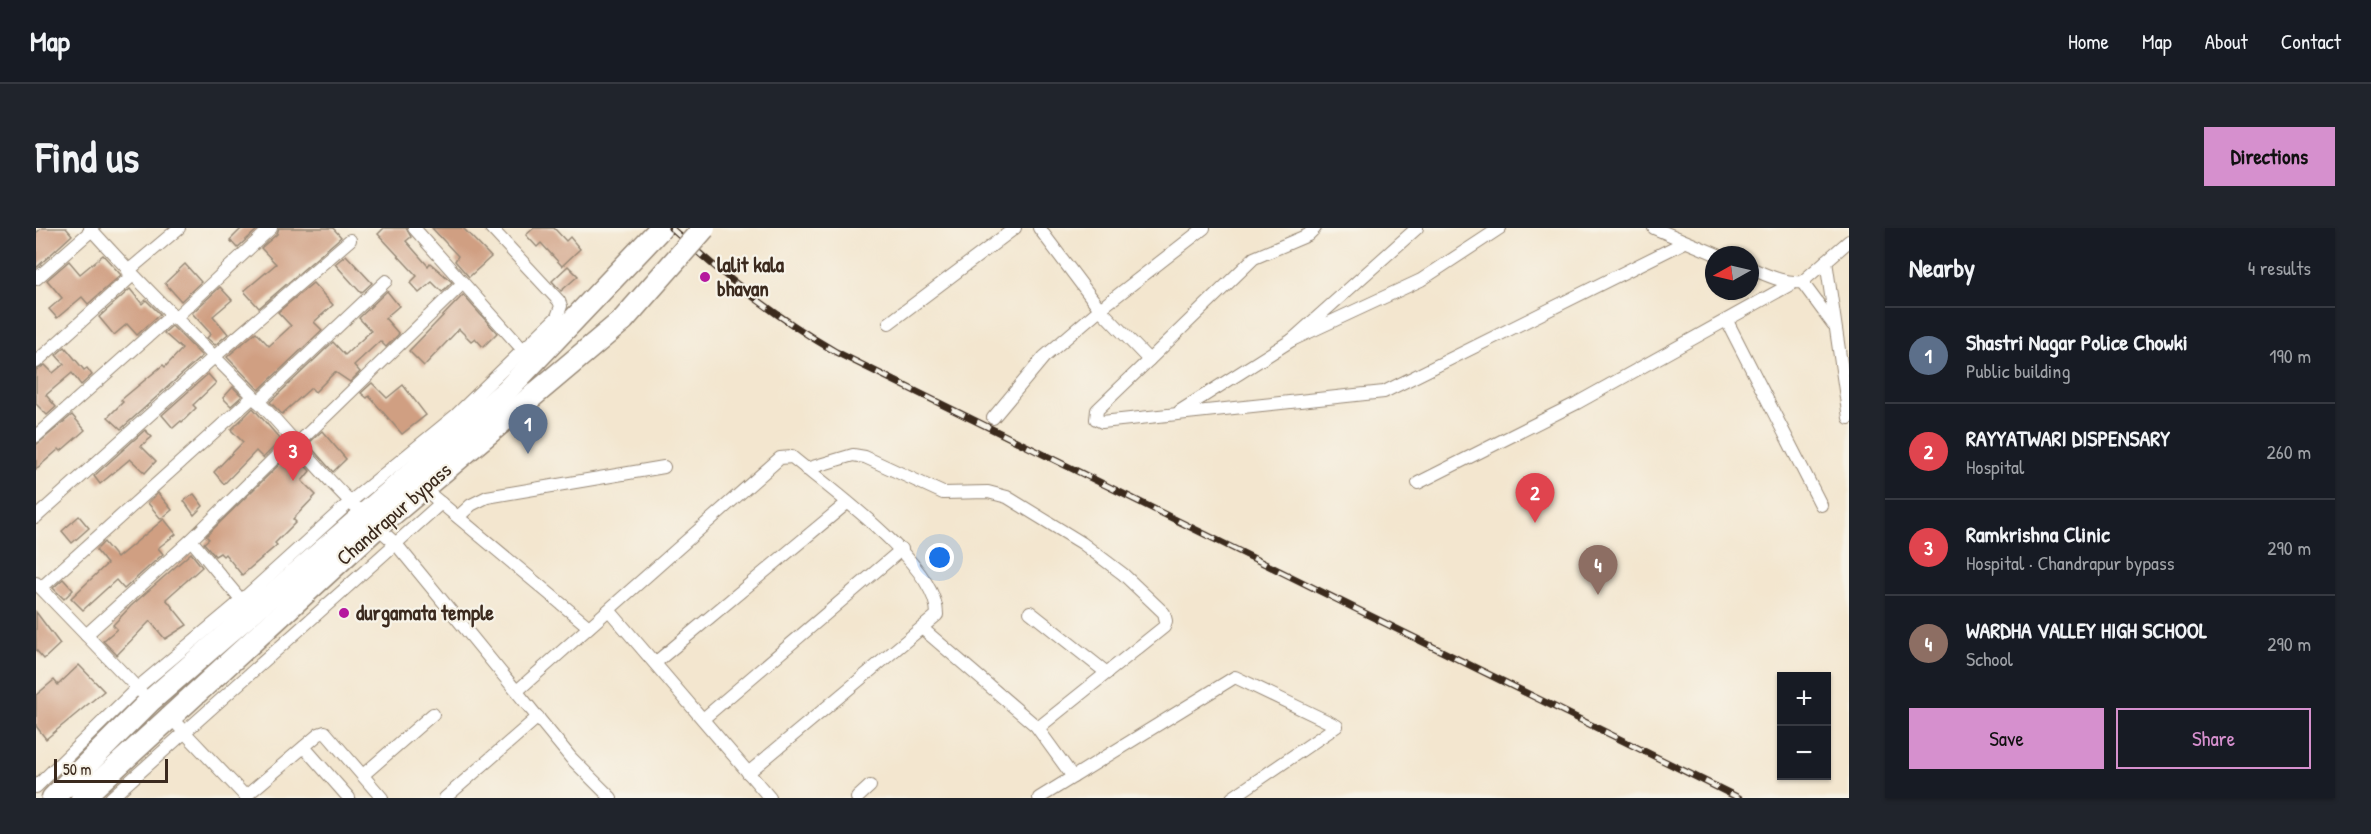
<!DOCTYPE html>
<html lang="en">
<head>
<meta charset="utf-8">
<style>
  :root { --surface:#171b24; --page:#20242c; --text:#f1f3f6; --muted:#9ea1a6; --line:#363941; --accent:#d690ce }
  body { margin:0; font-family:"Patrick Hand",sans-serif; background:var(--page); color:var(--text) }
  .controls { position:absolute; right:18px; bottom:18px; display:grid; overflow:hidden; border-radius:0px; box-shadow:0 2px 4px #0004 }
  .controls button { width:54px; height:54px; display:grid; place-items:center; padding:0; border:0; border-bottom:2px solid var(--line); background:var(--surface); color:var(--text); font:30px sans-serif }
  .compass { position:absolute; left:1669px; top:18px; width:54px; height:54px; border-radius:50%; background:var(--surface); box-shadow:0 2px 4px #0004; rotate:262deg }
  .scale { position:absolute; left:18px; bottom:15px; width:114px; box-sizing:border-box; padding-left:6px; border:3px solid #3b2a1e; border-top:0; font-size:16px; line-height:21px; white-space:nowrap; color:#3b2a1e; -webkit-text-stroke:4px #f7f3e8; paint-order:stroke }
  .you { position:absolute; left:904px; top:330px; width:21px; height:21px; margin:-15px; border:4px solid #fff; border-radius:50%; background:#1a73e8; box-shadow:0 0 0 9px #1a73e833 }
  .badge { display:grid; place-items:center; width:39px; height:39px; border-radius:50%; background:var(--accent); color:#fff; font-size:20px; font-weight:700 }
  .pin { position:absolute; translate:-50% -50px; filter:drop-shadow(0 2px 3px #0008) }
  .pin::after { content:''; position:absolute; top:32px; width:21px; height:18px; background:inherit; clip-path:polygon(0 0,100% 0,50% 100%) }
  .list { margin:0; padding:0; list-style:none }
  h2 { display:flex; justify-content:space-between; align-items:center; height:78px; margin:0; padding:0 24px; font-size:26px }
  h2 small { font-size:20px; font-weight:400; color:var(--muted) }
  .list li { display:grid; grid-template-columns:39px 1fr auto; gap:18px; align-items:center; box-sizing:border-box; height:96px; padding:0 24px; border-top:2px solid var(--line) }
  .list b { display:block; font-size:22px; white-space:nowrap }
  .list p { margin:0; font-size:20px; white-space:nowrap; color:var(--muted) }
  .list em { font-size:20px; font-style:normal; color:var(--muted) }
  .actions { display:flex; gap:12px; padding:18px 24px }
  .actions a { flex:1; padding:14px 0; border:2px solid var(--accent); border-radius:0px; text-align:center; font-size:21px; color:var(--accent) }
  .actions .main { background:var(--accent); color:#111 }
  .map { position:relative; flex:none; width:1813px; height:570px; overflow:hidden; border-radius:0px }
  header { display:flex; align-items:center; gap:36px; box-sizing:border-box; height:84px; padding:0 30px; background:var(--surface); border-bottom:2px solid var(--line) }
  header strong { font-size:28px }
  nav { display:flex; gap:33px; margin-inline-start:auto; font-size:21px }
  .intro { display:flex; align-items:center; justify-content:space-between; box-sizing:border-box; height:144px; padding:0 36px }
  h1 { margin:0; font-size:42px }
  .button { padding:15px 27px; border-radius:0px; background:var(--accent); color:#111; font-size:21px; font-weight:700 }
  main { display:flex; gap:36px; padding:0 36px }
  aside { flex:1; background:var(--surface); border-radius:0px; box-shadow:0 2px 4px #0004 }
  .map>svg:first-child { display:block }
  .building { fill:#d09f82 }
  .lines { fill:none; stroke-linecap:round; stroke-linejoin:round }
  .street-casing { stroke:#978876; stroke-width:14 }
  .highway-casing { stroke:#978876; stroke-width:25 }
  .street { stroke:#fff; stroke-width:12 }
  .highway { stroke:#fff; stroke-width:22 }
  .rail-casing { stroke:#3b2a1e; stroke-width:7 }
  .rail { stroke:#f7f3e8; stroke-width:4.5; stroke-dasharray:14; stroke-linecap:butt }
  .highway-bridge-casing { stroke:#978876; stroke-width:25; stroke-linecap:butt }
  .highway-bridge { stroke:#fff; stroke-width:22 }
  .poi-dot { fill:#b5179e; stroke:#f7f3e8; stroke-width:2 }
  .labels { text-anchor:middle; stroke-width:4.5; stroke-linejoin:round; paint-order:stroke }
  .poi-label { font-size:21px; font-weight:bold; fill:#3b2a1e; stroke:#f7f3e8; text-anchor:start }
  .street-label { font-size:21px; fill:#3b2a1e; stroke:#f7f3e8 }
</style>
</head>
<body>
<header>
<strong>Map</strong>
<nav><a>Home</a><a>Map</a><a>About</a><a>Contact</a></nav>
</header>
<div class="intro"><h1>Find us</h1><a class="button">Directions</a></div>
<main>
<div class="map">
<svg width="1813" height="570" viewBox="0 0 1813 570">
  <rect width="100%" height="100%" fill="#f7f3e8"/>
  <filter id="ink" filterUnits="userSpaceOnUse"><feTurbulence type="fractalNoise" baseFrequency=".0167" numOctaves="2"/><feDisplacementMap in="SourceGraphic" scale="12" xChannelSelector="R" yChannelSelector="G"/><feConvolveMatrix kernelMatrix="1 2 1 2 8 2 1 2 1" color-interpolation-filters="sRGB"/></filter>
  <filter id="wash" filterUnits="userSpaceOnUse"><feTurbulence type="fractalNoise" baseFrequency=".008" numOctaves="4" result="noise"/><feDisplacementMap in="SourceGraphic" scale="24" xChannelSelector="R" yChannelSelector="G"/><feGaussianBlur stdDeviation="1.35" result="paint"/><feColorMatrix in="noise" values="0 0 0 0 0 0 0 0 0 0 0 0 0 0 0 0 0 1.4 0 .05"/><feComposite in="paint" operator="in"/></filter>
  <g filter="url(#wash)">
    <rect width="100%" height="100%" fill="#f3e6cf"/>
    <g id="blocks">
      <g class="building">
        <polygon points="6,0 30,0 36,7 0,40 0,5"/>
        <polygon points="206,0 223,0 201,20 194,12"/>
        <polygon points="243,0 297,0 305,9 223,80 208,63 240,36 225,20 241,6"/>
        <polygon points="348,0 370,0 375,9 370,13 392,38 394,35 416,54 406,64 396,54 383,65 374,55 381,48 342,6"/>
        <polygon points="396,0 427,0 455,29 433,49 419,33 422,28"/>
        <polygon points="498,0 518,0 530,13 534,9 544,21 526,38 505,15 501,19 490,7"/>
        <polygon points="67,27 85,47 52,76 46,69 21,90 13,81 26,70 11,52 33,33 44,46"/>
        <polygon points="310,27 336,55 325,65 299,36"/>
        <polygon points="149,36 165,54 145,73 129,55"/>
        <polygon points="532,38 542,48 525,63 516,53"/>
        <polygon points="277,55 297,77 278,94 286,102 223,162 191,129 220,104 233,118 255,98 242,84"/>
        <polygon points="184,59 196,72 177,88 192,106 179,117 171,110 175,106 156,85"/>
        <polygon points="94,61 106,76 110,72 124,86 101,107 91,96 78,107 63,89"/>
        <polygon points="351,63 363,78 349,90 363,106 350,119 344,113 318,137 324,144 314,154 299,144 279,164 275,160 246,186 234,174 297,114 309,127 335,103 323,90"/>
        <polygon points="427,67 461,105 447,119 439,110 435,113 423,101 388,138 373,123"/>
        <polygon points="136,98 166,128 85,201 72,189 87,174 85,172 127,137 129,139 146,121 128,105"/>
        <polygon points="29,119 48,142 51,140 56,147 45,157 36,145 10,167 20,179 11,187 0,176 0,142 9,137 17,145 28,136 20,127"/>
        <polygon points="172,146 180,155 157,177 160,180 146,194 145,193 137,200 126,187"/>
        <polygon points="336,155 351,170 367,157 390,187 366,206 333,168 331,170 325,165"/>
        <polygon points="197,159 206,168 195,178 187,170"/>
        <polygon points="217,180 245,212 227,230 220,223 188,256 178,244 207,214 195,202"/>
        <polygon points="36,187 49,202 25,223 23,221 0,241 0,217"/>
        <polygon points="109,202 116,209 105,218 120,233 109,245 94,231 64,256 58,248"/>
        <polygon points="286,203 310,231 297,244 272,216"/>
        <polygon points="256,224 274,243 266,253 280,267 257,291 260,294 239,315 241,317 206,347 189,326 187,328 184,325 179,328 168,315 173,311 170,308"/>
        <polygon points="122,265 136,282 125,291 112,275"/>
        <polygon points="158,266 167,278 158,287 148,273"/>
        <polygon points="43,288 53,300 36,315 26,303"/>
        <polygon points="128,291 140,306 122,320 127,326 88,361 80,352 47,382 35,370 71,336 60,322 68,314 81,330"/>
        <polygon points="155,325 166,339 130,371 151,397 129,411 114,393 81,427 67,413 81,401 77,397 95,378"/>
        <polygon points="27,351 37,362 28,371 17,360"/>
        <polygon points="0,384 24,416 8,431 0,422"/>
        <polygon points="43,437 68,463 10,511 0,498 0,467 18,452 22,457"/>
      </g>
    </g>
  </g>
  <g filter="url(#ink)">
    <use href="#blocks" fill-opacity="0" stroke="#978876" stroke-width="1.5"/>
    <g class="lines">
      <g class="street-casing">
        <g id="street">
          <path d="M 54,0 C 107,60 165,114 220,171 C 254,206 284,245 320,279"/>
          <polyline points="378,0 488,123"/>
          <polyline points="1003,0 1064,81 1168,0"/>
          <polyline points="1381,0 1256,112 1385,52 1464,0"/>
          <polyline points="1618,0 1682,27"/>
          <polyline points="1790,33 1813,190"/>
          <path d="M 1714,40 C 1731,47 1748,56 1766,54 L 1813,13"/>
          <polyline points="92,43 143,0"/>
          <polyline points="0,51 56,2"/>
          <polyline points="1766,54 1797,96"/>
          <polyline points="139,90 235,0"/>
          <polyline points="1691,93 1785,277"/>
          <polyline points="853,95 979,0"/>
          <polyline points="1113,132 1061,182 1060,191 1066,194 1348,164 1649,14"/>
          <polyline points="0,134 97,47"/>
          <polyline points="222,174 350,53"/>
          <polyline points="1144,183 1256,112"/>
          <polyline points="957,190 1008,129 1064,81 1113,132 1218,30 1272,7 1279,0"/>
          <polyline points="0,208 136,87"/>
          <polyline points="260,217 427,55"/>
          <polyline points="770,241 817,227 829,229 907,265 952,264 971,269 1046,315 1087,346 1128,385 1130,393 1128,399 1002,500"/>
          <polyline points="1382,255 1541,175 1757,55"/>
          <polyline points="387,260 553,399"/>
          <polyline points="0,289 178,129 314,12"/>
          <polyline points="422,289 435,277 451,269 628,239"/>
          <polyline points="339,297 360,316 535,530 575,570"/>
          <polyline points="155,312 209,377"/>
          <polyline points="0,355 105,464"/>
          <polyline points="5,360 217,169"/>
          <polyline points="573,382 734,570"/>
          <polyline points="994,384 1071,445"/>
          <polyline points="887,401 1000,498 1037,549"/>
          <polyline points="50,407 155,312 256,213"/>
          <polyline points="619,435 811,275"/>
          <path d="M 481,463 L 744,230 L 756,229 C 793,260 902,337 901,387 L 712,545"/>
          <polyline points="134,489 211,570"/>
          <polyline points="667,491 866,321"/>
          <polyline points="268,519 313,570"/>
          <polyline points="327,547 397,486"/>
          <polyline points="0,559 101,460 206,372 314,274 419,188 521,89 525,78 523,73 455,0"/>
          <polyline points="210,568 283,506 289,504 346,570"/>
          <polyline points="75,570 405,275"/>
          <polyline points="409,570 502,489"/>
          <polyline points="821,570 834,558"/>
          <polyline points="1003,570 1199,449 1301,498 1196,570"/>
        </g>
      </g>
      <g class="highway-casing">
        <g id="highway">
          <polyline points="17,570 114,473 471,162 625,0"/>
          <polyline points="46,570 341,299 587,92"/>
        </g>
      </g>
      <use href="#street" class="street"/>
      <use href="#highway" class="highway"/>
      <g class="rail-casing">
        <path id="rail" d="M 635,0 C 686,47 740,89 800,124 L 1703,570"/>
      </g>
      <use href="#rail" class="rail"/>
      <g class="highway-bridge-casing">
        <polyline id="highway-bridge" points="587,92 668,0"/>
      </g>
      <use href="#highway-bridge" class="highway-bridge"/>
    </g>
  </g>
  <g class="poi-dot">
    <circle cx="669" cy="49" r="6"/>
    <circle cx="308" cy="385" r="6"/>
  </g>
  <g class="labels">
    <g class="poi-label">
      <text x="681" y="44">lalit kala<tspan x="681" dy="24">bhavan</tspan></text>
      <text x="320" y="392">durgamata temple</text>
    </g>
    <g class="street-label">
      <text transform="translate(358 286) rotate(-41)" y="7">Chandrapur bypass</text>
    </g>
  </g>
</svg>
<div class="controls">
<button>+</button>
<button>−</button>
</div>
<svg class="compass" viewBox="-18 -18 36 36"><path d="M0-13l5 13h-10z" fill="#e53935"/><path d="M0 13l5-13h-10z" fill="#9ea1a6"/></svg>
<div class="scale">50 m</div>
<div class="you"></div>
<div class="pin badge" style="left:492px;top:226px;background:#5c6f8a">1</div>
<div class="pin badge" style="left:1499px;top:295px;background:#e0444e">2</div>
<div class="pin badge" style="left:257px;top:253px;background:#e0444e">3</div>
<div class="pin badge" style="left:1562px;top:367px;background:#8d6e63">4</div>
</div>
<aside>
<h2>Nearby<small>4 results</small></h2>
<ul class="list">
<li><span class="badge" style="background:#5c6f8a">1</span><div><b>Shastri Nagar Police Chowki</b><p>Public building</p></div><em>190 m</em></li>
<li><span class="badge" style="background:#e0444e">2</span><div><b>RAYYATWARI DISPENSARY</b><p>Hospital</p></div><em>260 m</em></li>
<li><span class="badge" style="background:#e0444e">3</span><div><b>Ramkrishna Clinic</b><p>Hospital · Chandrapur bypass</p></div><em>290 m</em></li>
<li><span class="badge" style="background:#8d6e63">4</span><div><b>WARDHA VALLEY HIGH SCHOOL</b><p>School</p></div><em>290 m</em></li>
</ul>
<div class="actions"><a class="main">Save</a><a>Share</a></div>
</aside>
</main>
</body>
</html>
